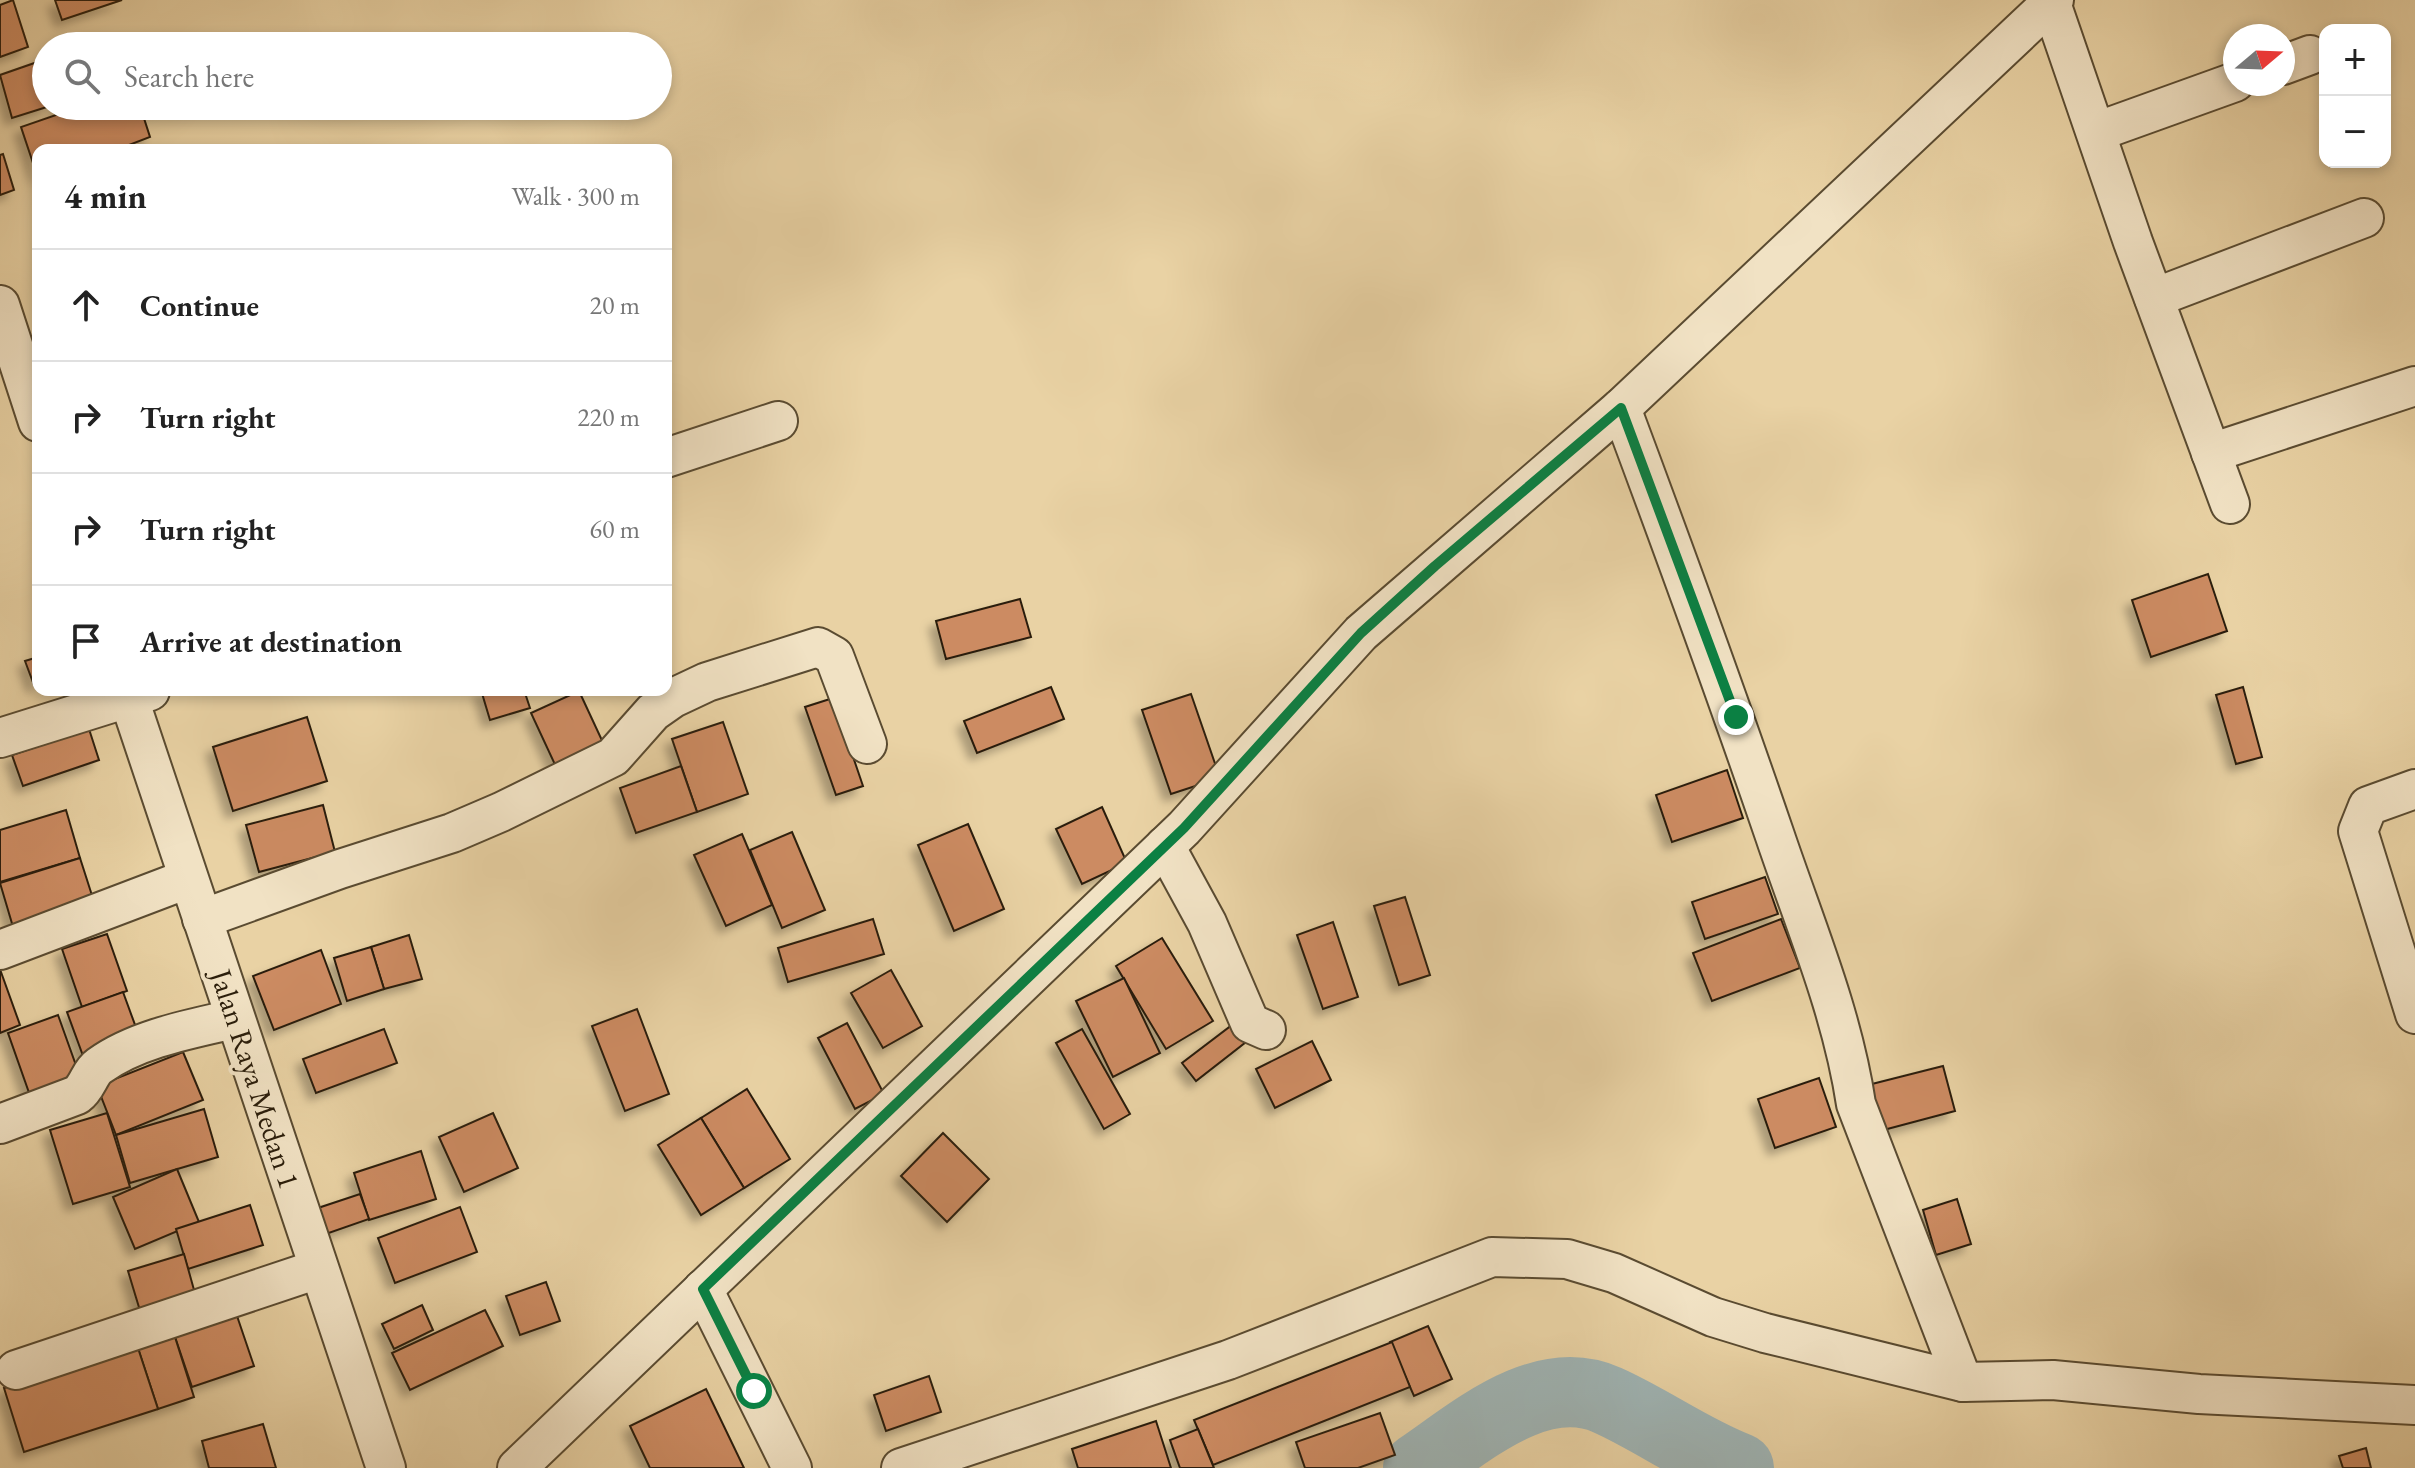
<!DOCTYPE html>
<html lang="en">
<head>
<meta charset="utf-8">
<style>
  :root { --surface:#fff; --page:#f2f2f2; --text:#222; --muted:#767676; --line:#e0e0e0 }
  body { margin:0; font-family:"EB Garamond",serif; background:var(--page); color:var(--text) }
  .controls { position:absolute; right:24px; top:24px; display:grid; overflow:hidden; border-radius:16px; box-shadow:0 4px 12px #0003 }
  .controls button { width:72px; height:72px; display:grid; place-items:center; padding:0; border:0; border-bottom:2px solid var(--line); background:var(--surface); color:var(--text); font:40px sans-serif }
  .compass { position:absolute; left:2223px; top:24px; width:72px; height:72px; border-radius:50%; background:var(--surface); box-shadow:0 4px 12px #0003; rotate:71deg }
  .stop { position:absolute; width:24px; height:24px; margin:-18px; border:6px solid #0b8043; border-radius:50%; background:#fff }
  .stop.end { background:#0b8043; border-color:#fff; box-shadow:0 2px 8px #0008 }
  .list { margin:0; padding:0; list-style:none }
  h2 { display:flex; justify-content:space-between; align-items:center; height:104px; margin:0; padding:0 32px; font-size:34px }
  h2 small { font-size:26px; font-weight:400; color:var(--muted) }
  .list li { display:grid; grid-template-columns:52px 1fr auto; gap:24px; align-items:center; box-sizing:border-box; height:112px; padding:0 32px; border-top:2px solid var(--line) }
  .list b { display:block; font-size:30px; white-space:nowrap }
  .list em { font-size:26px; font-style:normal; color:var(--muted) }
  .icon { flex:none; width:44px; height:44px; fill:none; stroke:currentColor; stroke-width:2; stroke-linecap:round; stroke-linejoin:round }
  .map { position:relative; flex:none; width:2415px; height:1468px; overflow:hidden }
  .search { position:absolute; background:var(--surface); box-shadow:0 4px 12px #0003; left:32px; top:32px; width:640px; height:88px; display:flex; align-items:center; gap:20px; box-sizing:border-box; padding:0 28px; border-radius:44px; color:var(--muted); font-size:30px }
  .panel { position:absolute; background:var(--surface); box-shadow:0 4px 12px #0003; left:32px; top:144px; width:640px; height:552px; border-radius:16px }
  .map>svg:first-child { display:block }
  .lines { fill:none; stroke-linecap:round; stroke-linejoin:round }
  .river { stroke:#9fb4b4; stroke-width:70 }
  .building { fill:#cc8b62; stroke:#2b1e0b; stroke-width:2; filter:url(#shadow) }
  .minor-casing { stroke:#5a4b31; stroke-width:42 }
  .minor { stroke:#f1e2c4; stroke-width:38 }
  .route { stroke:#0b8043; stroke-width:10 }
  .labels { text-anchor:middle; stroke-width:8; stroke-linejoin:round; paint-order:stroke }
  .street-label { font-size:30px; fill:#2b1e0b; stroke:#f1e2c4 }
</style>
</head>
<body>
<div class="map">
<svg width="2415" height="1468" viewBox="0 0 2415 1468">
  <defs>
    <filter id="shadow"><feDropShadow dx="-7" dy="7" stdDeviation="4" flood-color="#0004"/></filter>
  </defs>
  <rect width="100%" height="100%" fill="#e9d2a4"/>
  <filter id="stains"><feTurbulence type="fractalNoise" baseFrequency=".0025" numOctaves="4"/><feColorMatrix values="0 0 0 0 .2 0 0 0 0 .09 0 0 0 0 .02 0 0 0 .5 -.17"/></filter>
  <radialGradient id="worn" r=".72"><stop offset=".6" stop-color="#630" stop-opacity="0"/><stop offset="1" stop-color="#630" stop-opacity=".3"/></radialGradient>
  <g class="lines">
    <path class="river" d="M 1418,1468 C 1470,1433 1540,1370 1607,1400 C 1652,1420 1692,1450 1739,1468"/>
  </g>
  <g class="building">
    <polygon points="13,0 28,47 0,57 0,5"/>
    <polygon points="55,0 122,0 62,20"/>
    <polygon points="46,59 46,106 50,106 12,118 0,75"/>
    <polygon points="82,106 140,106 150,137 116,150 38,150 38,178 21,127"/>
    <polygon points="3,154 14,190 0,195 0,155"/>
    <polygon points="2208,574 2227,631 2151,657 2132,600"/>
    <polygon points="1020,599 1031,637 946,659 936,621"/>
    <polygon points="38,657 38,684 34,685 25,661"/>
    <polygon points="1051,687 1064,719 977,753 964,721"/>
    <polygon points="2243,687 2262,757 2236,764 2216,695"/>
    <polygon points="481,690 524,690 530,708 490,720"/>
    <polygon points="579,691 606,749 558,771 531,713"/>
    <polygon points="1191,694 1220,778 1171,794 1142,710"/>
    <polygon points="833,698 863,786 836,795 805,707"/>
    <polygon points="307,717 327,781 233,811 213,747"/>
    <polygon points="723,722 748,794 697,812 672,739"/>
    <polygon points="89,729 99,760 23,786 12,755"/>
    <polygon points="681,766 697,812 636,833 620,788"/>
    <polygon points="1727,770 1743,818 1672,842 1656,795"/>
    <polygon points="323,805 335,852 259,872 246,825"/>
    <polygon points="1102,807 1127,863 1082,884 1056,829"/>
    <polygon points="66,810 80,858 0,882 0,830"/>
    <polygon points="968,824 1004,909 954,931 918,845"/>
    <polygon points="792,832 825,910 782,928 750,850"/>
    <polygon points="742,834 772,905 726,926 694,855"/>
    <polygon points="80,858 97,911 16,937 0,883"/>
    <polygon points="1765,877 1778,914 1705,939 1692,902"/>
    <polygon points="1405,897 1430,975 1399,985 1374,906"/>
    <polygon points="873,919 884,954 788,982 778,948"/>
    <polygon points="1781,919 1800,968 1712,1001 1693,953"/>
    <polygon points="1333,922 1358,997 1323,1009 1297,935"/>
    <polygon points="107,934 127,991 82,1007 62,949"/>
    <polygon points="409,935 422,979 384,989 371,947"/>
    <polygon points="1162,938 1213,1021 1166,1049 1116,966"/>
    <polygon points="371,947 384,989 347,1001 334,958"/>
    <polygon points="321,950 341,1004 274,1030 253,976"/>
    <polygon points="891,970 922,1026 883,1048 851,993"/>
    <polygon points="1,972 20,1025 0,1033 0,972"/>
    <polygon points="1124,978 1160,1053 1113,1077 1076,1001"/>
    <polygon points="123,992 142,1044 86,1064 67,1012"/>
    <polygon points="637,1009 669,1094 625,1111 592,1026"/>
    <polygon points="58,1015 83,1085 33,1104 8,1033"/>
    <polygon points="847,1023 884,1094 855,1109 818,1038"/>
    <polygon points="1232,1025 1246,1042 1196,1081 1182,1063"/>
    <polygon points="384,1029 397,1063 316,1093 303,1059"/>
    <polygon points="1082,1029 1130,1114 1104,1129 1056,1043"/>
    <polygon points="1312,1041 1331,1080 1275,1108 1256,1069"/>
    <polygon points="183,1052 203,1100 116,1135 97,1086"/>
    <polygon points="1943,1066 1955,1111 1876,1132 1864,1086"/>
    <polygon points="1819,1078 1836,1127 1775,1148 1758,1099"/>
    <polygon points="747,1089 790,1159 744,1188 701,1118"/>
    <polygon points="204,1109 218,1157 130,1183 116,1135"/>
    <polygon points="107,1113 130,1187 73,1204 50,1130"/>
    <polygon points="493,1113 518,1168 464,1192 439,1137"/>
    <polygon points="701,1118 744,1188 701,1215 658,1145"/>
    <polygon points="943,1133 989,1179 947,1222 901,1176"/>
    <polygon points="421,1151 436,1199 369,1220 354,1173"/>
    <polygon points="177,1169 199,1222 135,1249 113,1197"/>
    <polygon points="360,1194 369,1219 323,1235 315,1209"/>
    <polygon points="1957,1199 1971,1244 1936,1255 1923,1210"/>
    <polygon points="250,1205 263,1245 188,1269 176,1229"/>
    <polygon points="460,1207 477,1252 395,1283 378,1238"/>
    <polygon points="184,1254 196,1297 141,1314 128,1271"/>
    <polygon points="546,1282 560,1321 520,1335 506,1296"/>
    <polygon points="422,1305 433,1330 394,1349 382,1324"/>
    <polygon points="485,1310 503,1346 410,1390 392,1353"/>
    <polygon points="236,1313 254,1366 192,1387 174,1334"/>
    <polygon points="1428,1326 1452,1379 1414,1396 1390,1342"/>
    <polygon points="174,1334 194,1397 158,1409 137,1345"/>
    <polygon points="1392,1342 1410,1387 1213,1465 1194,1420"/>
    <polygon points="137,1345 158,1409 24,1452 4,1388"/>
    <polygon points="929,1376 941,1412 886,1431 874,1395"/>
    <polygon points="706,1389 744,1468 650,1468 630,1426"/>
    <polygon points="1380,1413 1395,1455 1358,1468 1305,1468 1296,1442"/>
    <polygon points="1156,1421 1171,1468 1078,1468 1072,1449"/>
    <polygon points="263,1424 276,1468 209,1468 202,1441"/>
    <polygon points="1198,1429 1214,1468 1180,1468 1170,1440"/>
    <polygon points="2366,1448 2371,1468 2343,1468 2339,1456"/>
  </g>
  <g class="lines">
    <g class="minor-casing">
      <g id="minor">
        <polyline points="2051,3 2133,242 2230,504"/>
        <polyline points="2283,65 2310,55"/>
        <polyline points="2096,132 2235,82"/>
        <polyline points="2154,298 2364,218"/>
        <polyline points="0,305 38,422"/>
        <path d="M 1621,408 C 1674,550 1726,693 1775,836 C 1805,925 1842,1011 1856,1104 L 1963,1382"/>
        <polyline points="2211,453 2415,386"/>
        <polyline points="666,458 778,421"/>
        <polyline points="126,690 386,1468"/>
        <polyline points="0,738 150,691"/>
        <polyline points="2415,789 2368,806 2358,831 2415,1014"/>
        <polyline points="1165,846 1207,923 1250,1023 1266,1030"/>
        <polyline points="202,919 340,869 452,833 501,812 613,757 653,712 673,698 707,682 818,647 834,656 867,744"/>
        <polyline points="0,950 187,879"/>
        <path d="M 0,1124 L 77,1095 C 88,1087 89,1073 99,1066 C 136,1039 190,1029 234,1019"/>
        <polyline points="703,1289 792,1468"/>
        <polyline points="16,1370 318,1269"/>
        <polyline points="517,1468 1184,828 1361,633 1621,408 2054,0"/>
        <polyline points="901,1468 1228,1360 1492,1257 1567,1259 1614,1273 1713,1317 1765,1333 1963,1382 2053,1380 2199,1394 2415,1405"/>
      </g>
    </g>
    <use href="#minor" class="minor"/>
  </g>
  <g class="lines">
    <polyline class="route" points="754,1391 703,1289 1184,828 1361,633 1435,566 1621,408 1736,717"/>
  </g>
  <g class="labels">
    <g class="street-label">
      <text transform="translate(255 1079) rotate(72)" y="10">Jalan Raya Medan 1</text>
    </g>
  </g>
  <rect width="100%" height="100%" filter="url(#stains)"/>
  <rect width="100%" height="100%" fill="url(#worn)"/>
</svg>
<div class="controls">
<button>+</button>
<button>−</button>
</div>
<svg class="compass" viewBox="-18 -18 36 36"><path d="M0-13l5 13h-10z" fill="#e53935"/><path d="M0 13l5-13h-10z" fill="#767676"/></svg>
<div class="stop" style="left:754px;top:1391px"></div>
<div class="stop end" style="left:1736px;top:717px"></div>
<div class="search"><svg class="icon" aria-label="search" viewBox="0 0 24 24"><circle cx="10" cy="10" r="6"/><path d="M15 15l6 6"/></svg>Search here</div>
<section class="panel">
<h2>4 min<small>Walk · 300 m</small></h2>
<ul class="list">
<li><svg class="icon" aria-label="ahead" viewBox="0 0 24 24"><path d="M12 20V5M6 11l6-6 6 6"/></svg><div><b>Continue</b></div><em>20 m</em></li>
<li><svg class="icon" aria-label="right" viewBox="0 0 24 24"><path d="M7 20v-9h11M14 6l5 5-5 5"/></svg><div><b>Turn right</b></div><em>220 m</em></li>
<li><svg class="icon" aria-label="right" viewBox="0 0 24 24"><path d="M7 20v-9h11M14 6l5 5-5 5"/></svg><div><b>Turn right</b></div><em>60 m</em></li>
<li><svg class="icon" aria-label="arrive" viewBox="0 0 24 24"><path d="M6 21V4h12l-3 4 3 4H6"/></svg><div><b>Arrive at destination</b></div></li>
</ul>
</section>
</div>
</body>
</html>
